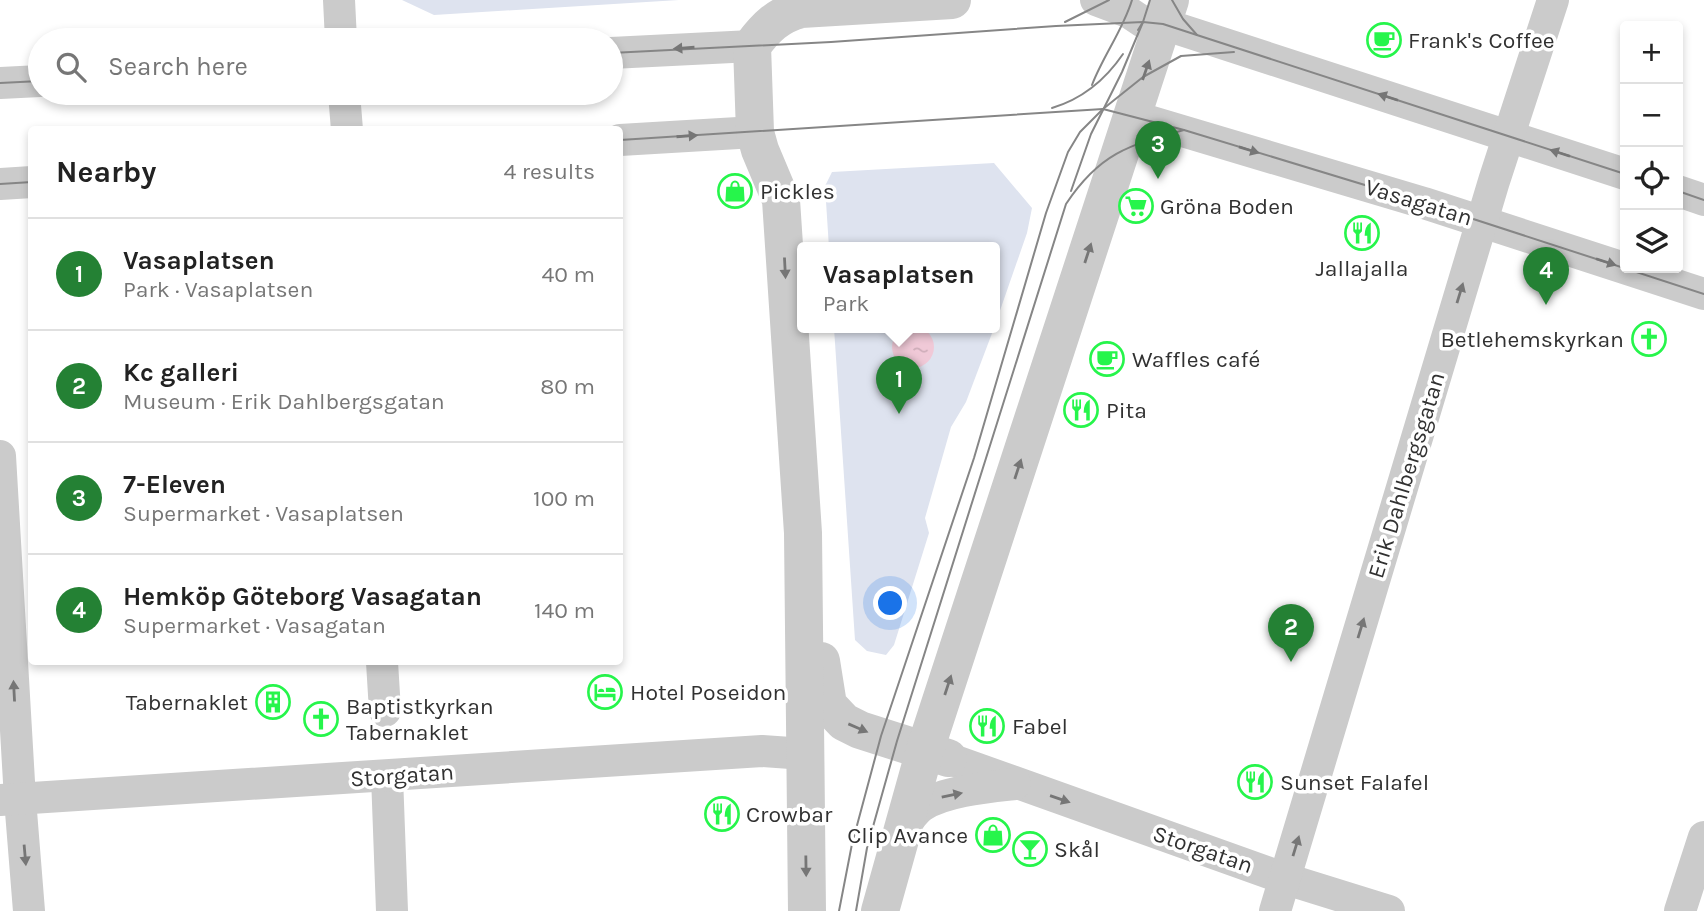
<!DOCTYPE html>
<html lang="en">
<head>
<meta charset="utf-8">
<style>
  :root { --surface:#fff; --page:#f2f2f2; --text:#222; --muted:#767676; --line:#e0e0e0; --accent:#248134 }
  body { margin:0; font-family:Karla,sans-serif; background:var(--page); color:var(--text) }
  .controls { position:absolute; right:21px; top:21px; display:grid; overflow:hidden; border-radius:7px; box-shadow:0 4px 10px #0003 }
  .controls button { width:63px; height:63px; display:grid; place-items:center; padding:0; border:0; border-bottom:2px solid var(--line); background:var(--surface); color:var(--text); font:35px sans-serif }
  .you { position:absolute; left:891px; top:604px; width:24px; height:24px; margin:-18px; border:5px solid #fff; border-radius:50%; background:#1a73e8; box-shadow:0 0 0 10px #1a73e833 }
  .badge { display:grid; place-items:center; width:46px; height:46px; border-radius:50%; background:var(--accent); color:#fff; font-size:23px; font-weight:700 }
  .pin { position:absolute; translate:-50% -58px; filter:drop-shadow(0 2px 4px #0008) }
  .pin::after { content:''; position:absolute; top:37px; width:24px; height:21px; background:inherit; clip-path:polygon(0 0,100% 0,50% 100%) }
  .popup { position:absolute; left:797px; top:242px; width:203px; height:91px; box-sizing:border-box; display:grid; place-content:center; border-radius:7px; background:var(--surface); filter:drop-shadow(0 2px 5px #0005); font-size:23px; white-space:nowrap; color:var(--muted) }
  .popup b { font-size:26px; color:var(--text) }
  .popup::after { content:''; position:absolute; left:50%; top:100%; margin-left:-14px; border:14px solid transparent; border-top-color:var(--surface) }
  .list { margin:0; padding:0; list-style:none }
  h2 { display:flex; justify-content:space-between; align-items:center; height:91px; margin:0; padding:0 28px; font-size:30px }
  h2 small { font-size:23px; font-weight:400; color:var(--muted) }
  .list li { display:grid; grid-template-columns:46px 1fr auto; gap:21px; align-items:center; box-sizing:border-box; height:112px; padding:0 28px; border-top:2px solid var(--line) }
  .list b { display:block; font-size:26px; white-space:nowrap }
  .list p { margin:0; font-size:23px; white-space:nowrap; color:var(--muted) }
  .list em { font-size:23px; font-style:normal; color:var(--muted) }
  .icon { flex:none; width:38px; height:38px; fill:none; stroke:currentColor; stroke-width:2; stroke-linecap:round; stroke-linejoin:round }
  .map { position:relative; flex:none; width:1704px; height:911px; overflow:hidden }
  .search { position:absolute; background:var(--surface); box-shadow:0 4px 10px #0003; left:28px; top:28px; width:595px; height:77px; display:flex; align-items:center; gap:18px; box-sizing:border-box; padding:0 24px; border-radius:38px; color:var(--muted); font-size:26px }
  .panel { position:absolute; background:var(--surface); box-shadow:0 4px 10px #0003; left:28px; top:126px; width:595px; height:539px; border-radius:7px }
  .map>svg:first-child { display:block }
  .green { fill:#dee3ef }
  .water { fill:url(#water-ripples) }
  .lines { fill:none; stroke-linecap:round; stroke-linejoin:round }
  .minor { stroke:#cbcbcb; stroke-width:32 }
  .tertiary { stroke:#cbcbcb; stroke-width:38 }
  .tram { stroke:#868686; stroke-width:2 }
  .oneway { fill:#767676 }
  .labels { text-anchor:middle; stroke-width:7; stroke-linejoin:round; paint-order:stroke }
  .poi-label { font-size:23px; fill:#313131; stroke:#fff; text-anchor:start }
  .street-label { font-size:23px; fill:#313131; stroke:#fff }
</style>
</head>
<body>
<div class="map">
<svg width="1704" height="911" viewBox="0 0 1704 911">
  <defs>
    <pattern id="water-ripples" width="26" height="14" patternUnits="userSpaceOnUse" patternTransform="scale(1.75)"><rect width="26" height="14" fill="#f0c9d7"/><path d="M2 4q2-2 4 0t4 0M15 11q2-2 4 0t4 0" fill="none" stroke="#ceadb9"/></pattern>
  </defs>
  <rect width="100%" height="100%" fill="#fff"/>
  <g class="green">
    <polygon points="402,0 679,0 434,15"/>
    <polygon points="357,93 412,93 413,100 360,103"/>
    <polygon points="994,163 1032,208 1027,233 995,325 995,248 829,248 825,186 832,172"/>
    <polygon points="834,328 994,328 966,402 951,427 925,518 929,533 894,645 886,655 867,651 855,640"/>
  </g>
  <circle class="water" cx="913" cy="347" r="21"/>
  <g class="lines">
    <g class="minor">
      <polyline points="339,0 341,40"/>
      <polyline points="1096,0 1128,12 1143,22 1163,24 1197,35 1625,174"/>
      <polyline points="611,53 752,46"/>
      <polyline points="0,83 40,81"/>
      <polyline points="344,93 347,130"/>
      <polyline points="1132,116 1424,203 1704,294"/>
      <polyline points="620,140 755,132"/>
      <polyline points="0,184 32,182"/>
      <polyline points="1678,191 1704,200"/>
      <polyline points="0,456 20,799 29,911"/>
      <polyline points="382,662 385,711"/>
      <polyline points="950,759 1286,879 1389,911"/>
      <polyline points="387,776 392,911"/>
      <polyline points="0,800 762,751 805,754"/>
      <path d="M 901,832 C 907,823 913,812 922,806 C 944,791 988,787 1015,784"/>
      <polyline points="1275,911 1494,181 1553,0"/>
      <polyline points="1680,911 1704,837"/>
    </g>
    <g class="tertiary">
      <polyline points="821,661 828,705 844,722 860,730 948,758"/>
      <path d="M 807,911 L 803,533 L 781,200 L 760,150 L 755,132 L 752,46 C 766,27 778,15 801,9 L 952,0"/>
      <polyline points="880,911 925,750 1170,0"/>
    </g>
    <g class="tram">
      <polyline points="1172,0 1183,19 1197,35"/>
      <polyline points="1065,22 1109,0"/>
      <polyline points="1138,30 1143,22 1150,0"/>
      <polyline points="611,53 831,42 1056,26 1143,22 1163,24 1625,174"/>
      <polyline points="0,83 40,81"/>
      <path d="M 1092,85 C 1103,56 1123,30 1132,0"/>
      <path d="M 1052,108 C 1082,99 1106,79 1123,54"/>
      <polyline points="620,140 1103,109 1184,130 1424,203 1704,294"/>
      <polyline points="0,184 32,182"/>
      <polyline points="1071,191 1091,134 1122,72 1143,22"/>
      <polyline points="1678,191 1704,200"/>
      <polyline points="839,911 852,844 881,736 974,458 1046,213 1068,152 1080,132 1103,109 1143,77 1181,56 1234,52"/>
      <path d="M 856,911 L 867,848 L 897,741 L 1066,204 C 1099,154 1128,145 1184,130"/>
    </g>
  </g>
  <defs><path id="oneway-solid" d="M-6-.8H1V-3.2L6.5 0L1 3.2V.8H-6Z" transform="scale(1.75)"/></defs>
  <g class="oneway">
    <use href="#oneway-solid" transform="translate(684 48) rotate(176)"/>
    <use href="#oneway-solid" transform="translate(1146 70) rotate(-71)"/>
    <use href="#oneway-solid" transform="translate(1388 97) rotate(-162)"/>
    <use href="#oneway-solid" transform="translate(687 136) rotate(-4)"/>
    <use href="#oneway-solid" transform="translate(1249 150) rotate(17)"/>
    <use href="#oneway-solid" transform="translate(1560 153) rotate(-162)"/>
    <use href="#oneway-solid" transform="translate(1088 253) rotate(-72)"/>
    <use href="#oneway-solid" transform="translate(1606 262) rotate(18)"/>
    <use href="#oneway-solid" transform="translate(785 268) rotate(87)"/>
    <use href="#oneway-solid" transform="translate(1460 293) rotate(-73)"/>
    <use href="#oneway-solid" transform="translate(1018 469) rotate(-72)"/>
    <use href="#oneway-solid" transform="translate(1361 628) rotate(-73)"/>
    <use href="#oneway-solid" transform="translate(948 685) rotate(-72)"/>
    <use href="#oneway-solid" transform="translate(14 691) rotate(-93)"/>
    <use href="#oneway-solid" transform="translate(858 728) rotate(23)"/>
    <use href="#oneway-solid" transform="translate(952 795) rotate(-12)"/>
    <use href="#oneway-solid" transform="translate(1060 799) rotate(19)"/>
    <use href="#oneway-solid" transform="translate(1296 846) rotate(-73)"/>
    <use href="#oneway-solid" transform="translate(25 855) rotate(85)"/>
    <use href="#oneway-solid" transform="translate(806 866) rotate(89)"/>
  </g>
  <defs>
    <g id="cafe-ring" transform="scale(1.75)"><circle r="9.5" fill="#fff" stroke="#26f54b" stroke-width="1.5"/><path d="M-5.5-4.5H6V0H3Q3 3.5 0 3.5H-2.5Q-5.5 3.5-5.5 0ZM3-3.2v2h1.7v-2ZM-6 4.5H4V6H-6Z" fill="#26f54b"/></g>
    <g id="shop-ring" transform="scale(1.75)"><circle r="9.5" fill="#fff" stroke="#26f54b" stroke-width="1.5"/><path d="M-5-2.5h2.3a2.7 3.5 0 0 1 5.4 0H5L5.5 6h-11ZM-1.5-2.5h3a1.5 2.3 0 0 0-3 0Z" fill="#26f54b"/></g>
    <g id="supermarket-ring" transform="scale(1.75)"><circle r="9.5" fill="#fff" stroke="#26f54b" stroke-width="1.5"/><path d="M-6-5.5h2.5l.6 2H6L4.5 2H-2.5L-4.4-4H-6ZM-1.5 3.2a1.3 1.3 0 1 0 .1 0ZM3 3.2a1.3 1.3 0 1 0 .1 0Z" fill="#26f54b"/></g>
    <g id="restaurant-ring" transform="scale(1.75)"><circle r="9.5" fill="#fff" stroke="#26f54b" stroke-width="1.5"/><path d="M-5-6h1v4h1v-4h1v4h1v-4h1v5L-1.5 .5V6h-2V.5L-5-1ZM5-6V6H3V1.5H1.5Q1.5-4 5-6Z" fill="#26f54b"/></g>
    <g id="church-ring" transform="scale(1.75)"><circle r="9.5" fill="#fff" stroke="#26f54b" stroke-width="1.5"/><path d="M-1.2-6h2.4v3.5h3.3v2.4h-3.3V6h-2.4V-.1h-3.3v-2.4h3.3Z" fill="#26f54b"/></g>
    <g id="hotel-ring" transform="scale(1.75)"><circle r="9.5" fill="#fff" stroke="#26f54b" stroke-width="1.5"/><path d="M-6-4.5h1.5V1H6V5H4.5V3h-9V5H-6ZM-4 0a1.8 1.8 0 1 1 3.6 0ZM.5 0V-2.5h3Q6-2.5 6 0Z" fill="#26f54b"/></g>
    <g id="building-ring" transform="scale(1.75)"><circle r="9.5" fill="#fff" stroke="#26f54b" stroke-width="1.5"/><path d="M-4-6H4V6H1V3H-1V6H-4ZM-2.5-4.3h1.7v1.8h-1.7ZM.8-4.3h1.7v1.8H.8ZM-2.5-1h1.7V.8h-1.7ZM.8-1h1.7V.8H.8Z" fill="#26f54b"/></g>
    <g id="bar-ring" transform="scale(1.75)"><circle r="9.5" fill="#fff" stroke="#26f54b" stroke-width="1.5"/><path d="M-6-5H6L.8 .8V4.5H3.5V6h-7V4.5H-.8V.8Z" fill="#26f54b"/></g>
  </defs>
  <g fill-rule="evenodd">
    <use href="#cafe-ring" x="1384" y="40"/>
    <use href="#shop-ring" x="735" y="191"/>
    <use href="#supermarket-ring" x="1136" y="206"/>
    <use href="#restaurant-ring" x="1362" y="233"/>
    <use href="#church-ring" x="1649" y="339"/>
    <use href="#cafe-ring" x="1107" y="359"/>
    <use href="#restaurant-ring" x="1081" y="410"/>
    <use href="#hotel-ring" x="605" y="692"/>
    <use href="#building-ring" x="273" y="702"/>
    <use href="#church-ring" x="321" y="719"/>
    <use href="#restaurant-ring" x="987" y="726"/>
    <use href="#restaurant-ring" x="1255" y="782"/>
    <use href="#restaurant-ring" x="722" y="814"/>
    <use href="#shop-ring" x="993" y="835"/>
    <use href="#bar-ring" x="1030" y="849"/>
  </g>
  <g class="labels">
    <g class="poi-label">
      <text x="1408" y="48">Frank's Coffee</text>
      <text x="760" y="199">Pickles</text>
      <text x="1160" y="214">Gröna Boden</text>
      <text x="1362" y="276" text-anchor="middle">Jallajalla</text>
      <text x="1624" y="347" text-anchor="end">Betlehemskyrkan</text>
      <text x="1132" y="367">Waffles café</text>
      <text x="1106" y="418">Pita</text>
      <text x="630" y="700">Hotel Poseidon</text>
      <text x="248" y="710" text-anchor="end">Tabernaklet</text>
      <text x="346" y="714">Baptistkyrkan<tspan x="346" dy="26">Tabernaklet</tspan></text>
      <text x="1012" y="734">Fabel</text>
      <text x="1280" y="790">Sunset Falafel</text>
      <text x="746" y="822">Crowbar</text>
      <text x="968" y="843" text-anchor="end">Clip Avance</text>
      <text x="1054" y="857">Skål</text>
    </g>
    <g class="street-label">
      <text transform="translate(1419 202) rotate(17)" y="8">Vasagatan</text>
      <text transform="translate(1406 475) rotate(-73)" y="8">Erik Dahlbergsgatan</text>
      <text transform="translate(402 775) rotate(-4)" y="8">Storgatan</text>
      <text transform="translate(1203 849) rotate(19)" y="8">Storgatan</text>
    </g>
  </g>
</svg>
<div class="controls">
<button>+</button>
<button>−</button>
<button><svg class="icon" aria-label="locate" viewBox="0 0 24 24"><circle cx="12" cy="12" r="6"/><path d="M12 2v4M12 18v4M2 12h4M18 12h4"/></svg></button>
<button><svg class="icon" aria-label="layers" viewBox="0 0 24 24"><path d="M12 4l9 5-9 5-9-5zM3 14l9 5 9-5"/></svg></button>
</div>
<div class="you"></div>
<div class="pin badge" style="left:899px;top:414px">1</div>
<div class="popup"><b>Vasaplatsen</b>Park</div>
<div class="pin badge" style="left:1291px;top:662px">2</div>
<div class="pin badge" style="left:1158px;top:179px">3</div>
<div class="pin badge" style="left:1546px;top:305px">4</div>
<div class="search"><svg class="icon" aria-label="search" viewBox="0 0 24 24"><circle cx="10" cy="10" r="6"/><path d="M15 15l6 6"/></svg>Search here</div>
<section class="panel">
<h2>Nearby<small>4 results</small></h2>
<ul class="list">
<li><span class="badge">1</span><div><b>Vasaplatsen</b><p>Park · Vasaplatsen</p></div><em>40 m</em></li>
<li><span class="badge">2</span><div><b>Kc galleri</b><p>Museum · Erik Dahlbergsgatan</p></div><em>80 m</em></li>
<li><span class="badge">3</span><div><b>7-Eleven</b><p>Supermarket · Vasaplatsen</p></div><em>100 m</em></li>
<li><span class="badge">4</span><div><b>Hemköp Göteborg Vasagatan</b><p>Supermarket · Vasagatan</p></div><em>140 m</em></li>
</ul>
</section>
</div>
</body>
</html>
